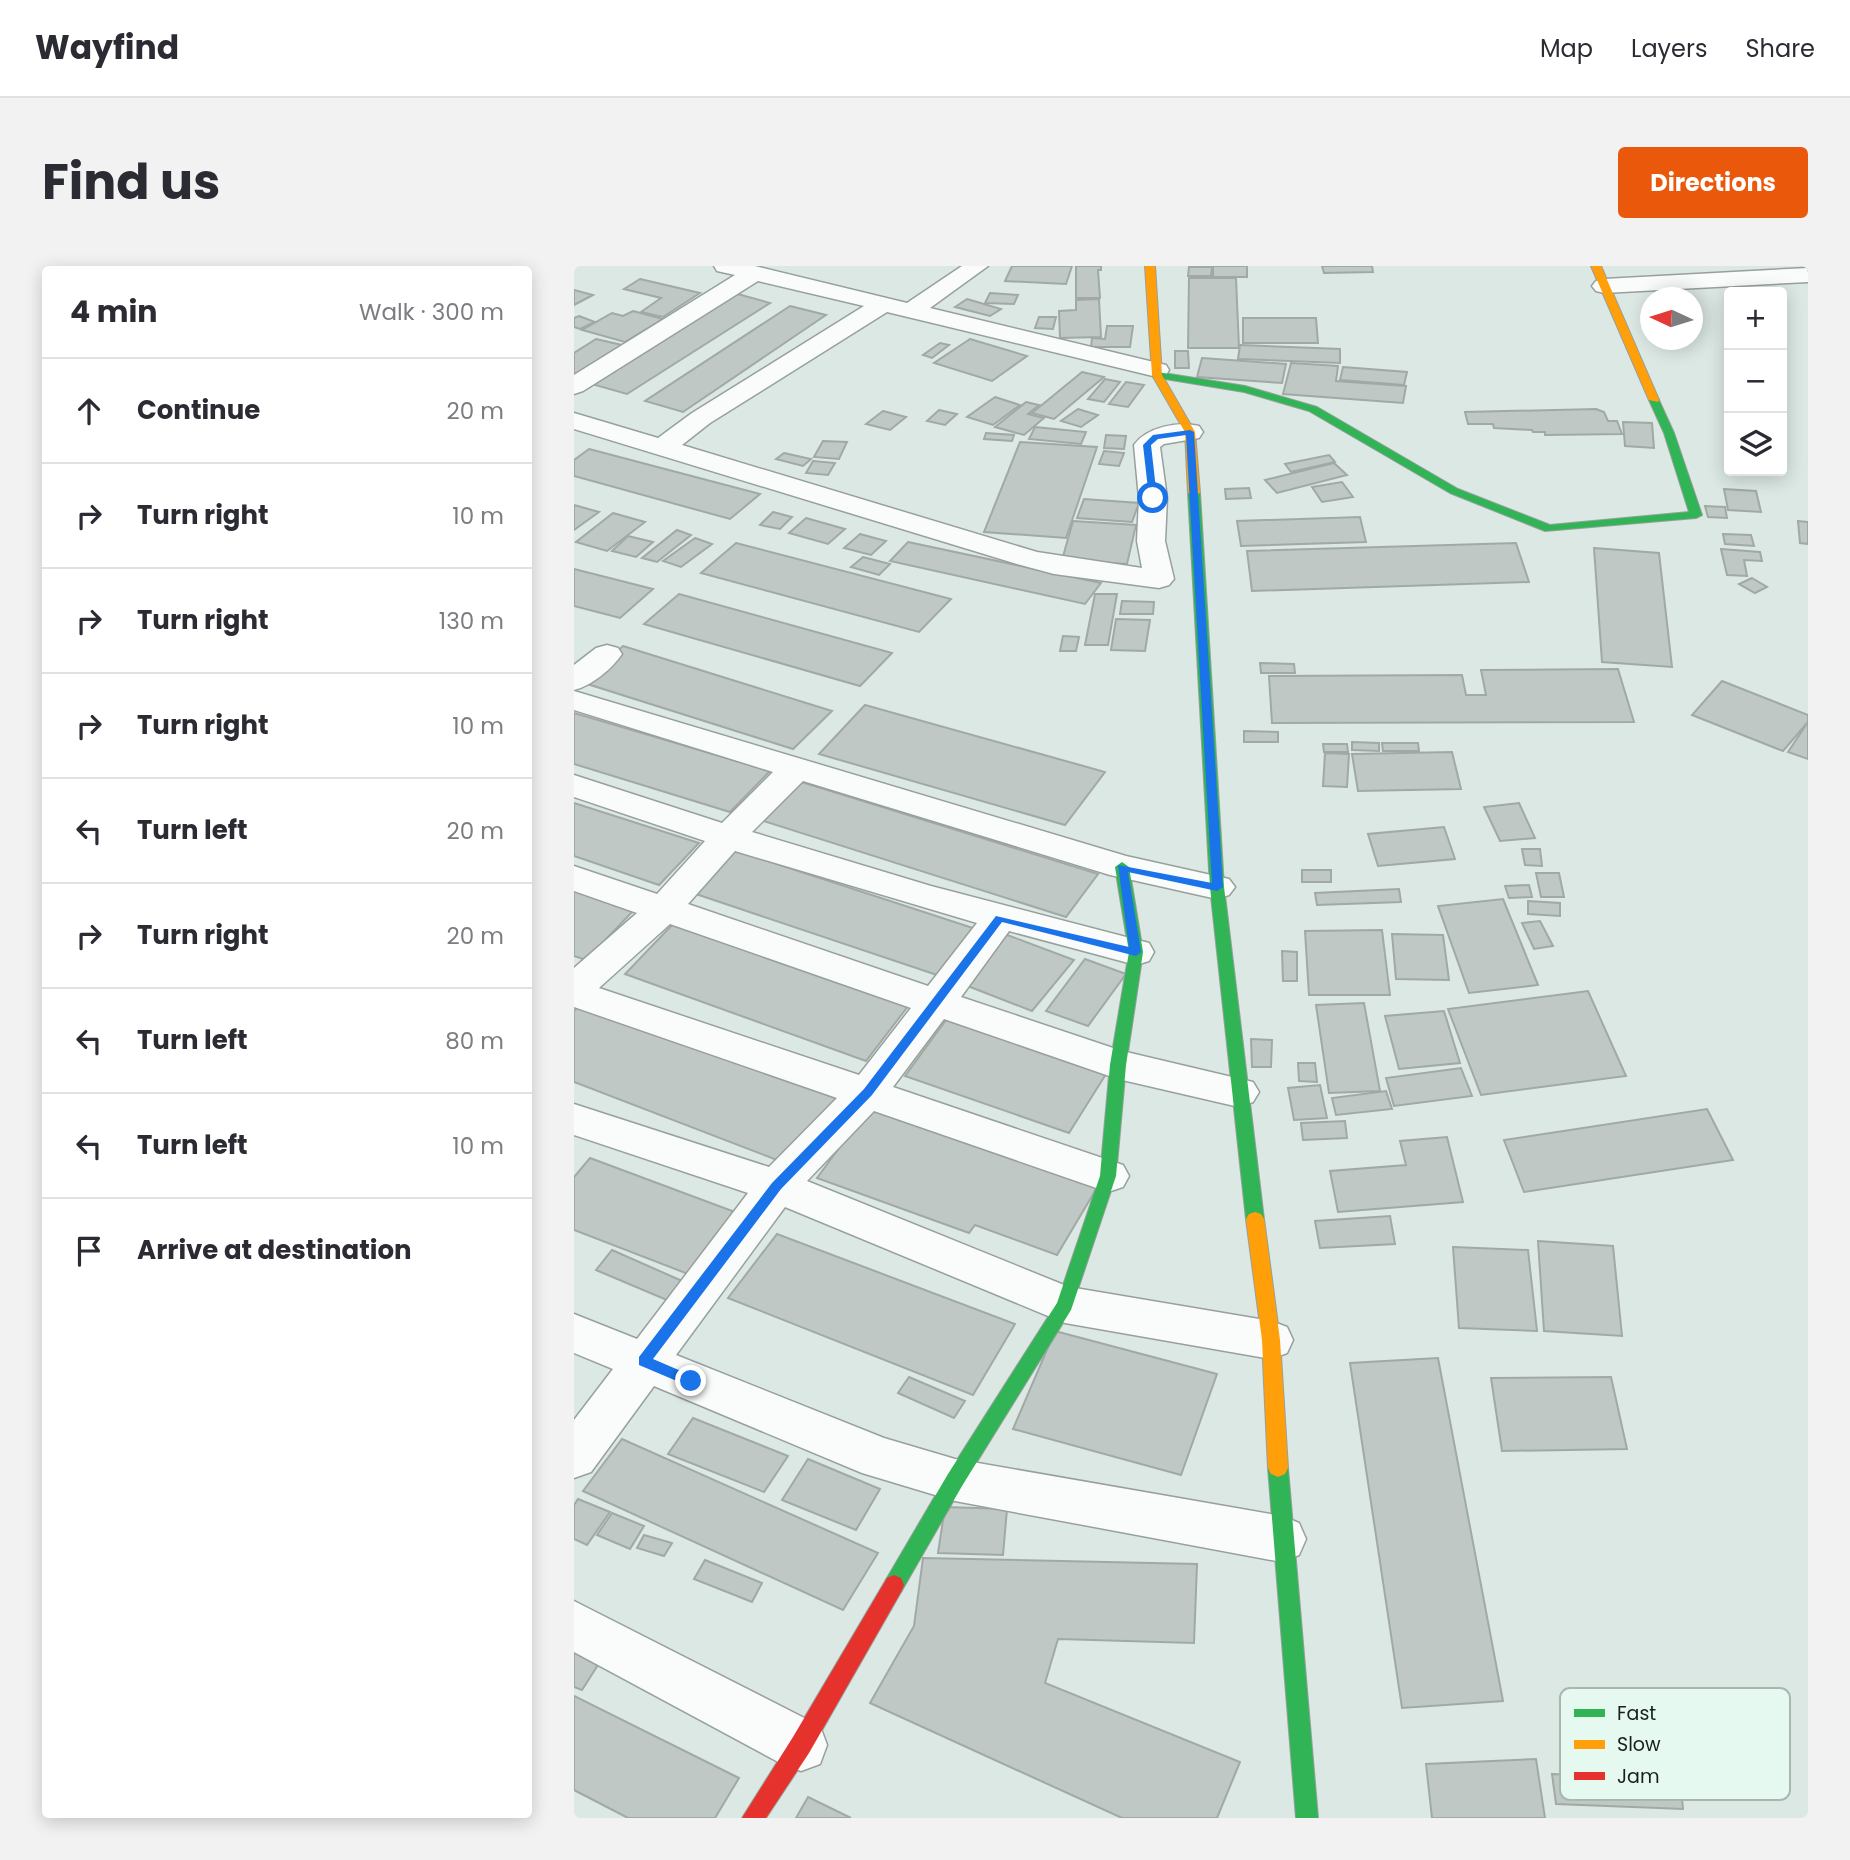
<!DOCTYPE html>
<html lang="en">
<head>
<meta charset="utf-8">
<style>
  :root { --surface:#fff; --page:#f2f2f3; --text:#2b2b33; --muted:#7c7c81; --line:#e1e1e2; --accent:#ea580c }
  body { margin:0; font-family:Poppins,sans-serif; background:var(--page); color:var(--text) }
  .controls { position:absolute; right:21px; top:21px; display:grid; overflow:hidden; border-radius:7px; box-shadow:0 4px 18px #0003 }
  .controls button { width:63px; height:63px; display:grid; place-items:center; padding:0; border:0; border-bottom:2px solid var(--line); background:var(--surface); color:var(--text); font:35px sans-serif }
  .compass { position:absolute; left:1066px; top:21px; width:63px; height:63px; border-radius:50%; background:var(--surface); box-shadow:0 4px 18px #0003; rotate:274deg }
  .stop { position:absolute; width:21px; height:21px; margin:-16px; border:5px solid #1a73e8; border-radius:50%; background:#fff }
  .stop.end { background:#1a73e8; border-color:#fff; box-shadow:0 2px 7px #0008 }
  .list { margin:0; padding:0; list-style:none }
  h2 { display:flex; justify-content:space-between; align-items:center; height:91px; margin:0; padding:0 28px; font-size:30px }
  h2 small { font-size:23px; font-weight:400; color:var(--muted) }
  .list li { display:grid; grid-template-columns:46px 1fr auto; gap:21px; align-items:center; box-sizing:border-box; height:105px; padding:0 28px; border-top:2px solid var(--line) }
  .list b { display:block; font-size:26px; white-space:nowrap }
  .list em { font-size:23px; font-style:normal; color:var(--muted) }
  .icon { flex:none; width:38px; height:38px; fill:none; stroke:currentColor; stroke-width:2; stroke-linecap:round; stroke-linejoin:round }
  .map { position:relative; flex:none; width:1234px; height:1552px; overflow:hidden; border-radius:7px }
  header { display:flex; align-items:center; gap:42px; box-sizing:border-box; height:98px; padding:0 35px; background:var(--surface); border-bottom:2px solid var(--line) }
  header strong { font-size:33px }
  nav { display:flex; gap:38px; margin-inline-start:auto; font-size:24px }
  .intro { display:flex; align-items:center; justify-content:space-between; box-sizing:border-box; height:168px; padding:0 42px }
  h1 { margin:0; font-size:49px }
  .button { padding:18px 32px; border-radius:7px; background:var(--accent); color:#fff; font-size:24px; font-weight:700 }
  main { display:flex; gap:42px; padding:0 42px }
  aside { flex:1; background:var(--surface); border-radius:7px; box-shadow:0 4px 18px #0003 }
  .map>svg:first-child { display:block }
  .building { fill:#bfc8c4; stroke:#a1a9a5; stroke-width:2 }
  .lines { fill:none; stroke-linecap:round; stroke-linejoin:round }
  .street-casing { stroke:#98a09d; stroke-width:3 }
  .fast-casing { stroke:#98a09d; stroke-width:2 }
  .slow-casing { stroke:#98a09d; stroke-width:2 }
  .jam-casing { stroke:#98a09d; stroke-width:2 }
  .street { fill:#fafcfb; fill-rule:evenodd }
  .fast { fill:#30b455; fill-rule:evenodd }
  .slow { fill:#ff9f0a; fill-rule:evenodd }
  .jam { fill:#e5322d; fill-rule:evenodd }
  .route { fill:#1a73e8 }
  .key { fill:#e6f9f1; stroke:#a8b8b1; stroke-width:2 }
  .key-label { font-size:19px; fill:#181f1c }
</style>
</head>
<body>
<header>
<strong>Wayfind</strong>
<nav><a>Map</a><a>Layers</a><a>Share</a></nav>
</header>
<div class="intro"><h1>Find us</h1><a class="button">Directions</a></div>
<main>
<aside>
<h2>4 min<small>Walk · 300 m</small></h2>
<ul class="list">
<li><svg class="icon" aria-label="ahead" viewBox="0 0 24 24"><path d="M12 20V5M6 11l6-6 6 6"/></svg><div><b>Continue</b></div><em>20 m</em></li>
<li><svg class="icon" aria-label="right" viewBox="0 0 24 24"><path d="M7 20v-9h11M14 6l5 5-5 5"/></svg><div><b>Turn right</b></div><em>10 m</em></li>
<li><svg class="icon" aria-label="right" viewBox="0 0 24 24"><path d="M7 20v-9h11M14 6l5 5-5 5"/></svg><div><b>Turn right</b></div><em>130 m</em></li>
<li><svg class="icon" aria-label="right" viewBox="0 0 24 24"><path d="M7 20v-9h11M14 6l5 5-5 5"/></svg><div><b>Turn right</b></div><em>10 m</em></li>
<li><svg class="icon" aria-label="left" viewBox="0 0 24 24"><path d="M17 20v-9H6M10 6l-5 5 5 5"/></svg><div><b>Turn left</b></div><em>20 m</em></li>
<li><svg class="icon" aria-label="right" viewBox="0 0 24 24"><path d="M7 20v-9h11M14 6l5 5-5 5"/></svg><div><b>Turn right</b></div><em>20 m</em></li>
<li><svg class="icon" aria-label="left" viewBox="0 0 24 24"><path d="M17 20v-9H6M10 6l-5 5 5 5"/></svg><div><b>Turn left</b></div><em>80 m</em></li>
<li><svg class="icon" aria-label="left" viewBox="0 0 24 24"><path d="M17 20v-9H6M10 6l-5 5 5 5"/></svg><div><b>Turn left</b></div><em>10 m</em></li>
<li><svg class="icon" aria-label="arrive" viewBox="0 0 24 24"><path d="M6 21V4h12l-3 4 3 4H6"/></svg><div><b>Arrive at destination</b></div></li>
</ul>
</aside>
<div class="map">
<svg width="1234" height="1552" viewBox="0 0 1234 1552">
  <rect width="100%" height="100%" fill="#dce8e3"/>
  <g class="building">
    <polygon points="438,0 498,0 492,18 431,15"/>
    <polygon points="502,0 527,0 527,4 524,4 526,32 502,32"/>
    <rect x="639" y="0" width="34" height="11"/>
    <polygon points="748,0 798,0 799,6 750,7"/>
    <polygon points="615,1 638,1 637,10 614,10"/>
    <polygon points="615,12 662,12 665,82 614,82"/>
    <polygon points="66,13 126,27 89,51 67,46 87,32 50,23"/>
    <polygon points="0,24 19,29 0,39"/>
    <polygon points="160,27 196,37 53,128 14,117"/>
    <polygon points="416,27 444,29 440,38 411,37"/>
    <polygon points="393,33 427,43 416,50 381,41"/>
    <polygon points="525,33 527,71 486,72 485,45 502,44 502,34"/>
    <polygon points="216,40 252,49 109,146 71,135"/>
    <polygon points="59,45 89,53 51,76 8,64 38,47 49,50"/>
    <polygon points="5,50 21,56 6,63 0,61 0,52"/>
    <polygon points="465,51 482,51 479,63 461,62"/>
    <polygon points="669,52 742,52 744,77 669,77"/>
    <polygon points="533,60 559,60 556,81 517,81 518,72 531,73"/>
    <polygon points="22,73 48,79 0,110 0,87"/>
    <polygon points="396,73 453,90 418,115 360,97"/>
    <polygon points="366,77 375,79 358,92 349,89"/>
    <polygon points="666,79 766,83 766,97 664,93"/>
    <polygon points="601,85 614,85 615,102 601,102"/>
    <polygon points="628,92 712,98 708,117 623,111"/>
    <polygon points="717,97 764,100 762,115 832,120 829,137 709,128"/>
    <polygon points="769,101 833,106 830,119 766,114"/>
    <polygon points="508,106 530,111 480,153 458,147"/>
    <polygon points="531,113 546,116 530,136 514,133"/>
    <polygon points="552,116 570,119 554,141 535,138"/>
    <polygon points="421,131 446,139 419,159 393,151"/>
    <polygon points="452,136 465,139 454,148 470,152 450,169 421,161"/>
    <polygon points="504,143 524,149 507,161 487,155"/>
    <polygon points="1022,143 1030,146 1034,155 1043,155 1048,168 971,169 971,166 959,166 958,164 920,162 919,158 894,158 891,146"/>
    <polygon points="365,144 383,148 371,159 353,155"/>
    <polygon points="309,145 332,151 316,164 292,158"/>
    <polygon points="1049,156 1078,157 1080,182 1051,180"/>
    <polygon points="461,161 512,166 507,178 455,173"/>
    <polygon points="412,167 440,169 438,175 410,173"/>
    <polygon points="532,169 552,170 550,183 530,182"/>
    <polygon points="249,175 273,176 265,193 240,191"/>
    <polygon points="446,176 523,181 492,272 410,266"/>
    <polygon points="15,183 186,228 156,253 0,210 0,194"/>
    <polygon points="530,185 550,187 545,200 525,198"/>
    <polygon points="210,187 237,193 229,200 202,193"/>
    <polygon points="755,189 761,196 717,206 711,198"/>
    <polygon points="239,195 261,197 254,209 232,207"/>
    <polygon points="760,197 773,209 703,227 691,214"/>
    <polygon points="768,216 779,231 748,236 738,221"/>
    <polygon points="675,222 677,232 652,233 651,223"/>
    <polygon points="1150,223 1182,225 1187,246 1154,244"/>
    <polygon points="510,233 565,237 558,256 503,252"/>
    <polygon points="0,239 25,246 0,264"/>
    <polygon points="1131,240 1151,241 1153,252 1134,251"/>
    <polygon points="199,246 218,251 206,263 186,259"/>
    <polygon points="39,247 71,256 33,285 2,276"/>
    <polygon points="786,251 792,276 667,280 663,255"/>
    <polygon points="232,252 271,263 254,278 215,267"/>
    <polygon points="499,255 562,259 553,298 488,294"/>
    <polygon points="1224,255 1234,256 1234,278 1226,277"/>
    <polygon points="103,264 117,269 83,296 68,292"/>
    <polygon points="286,268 312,275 297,289 270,282"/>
    <polygon points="1149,268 1177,269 1180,280 1151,278"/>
    <polygon points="54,270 79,276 62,291 38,285"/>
    <polygon points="121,272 138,278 107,301 89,295"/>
    <polygon points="334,276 527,317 511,338 316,295"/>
    <polygon points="162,277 377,333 345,366 127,307"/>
    <polygon points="942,277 955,316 678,325 673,285"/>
    <polygon points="1020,282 1085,287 1098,401 1028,396"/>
    <polygon points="1147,283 1186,286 1188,295 1170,294 1173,310 1153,309"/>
    <polygon points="289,291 316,298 305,309 277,301"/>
    <polygon points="0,303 79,323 46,352 0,340"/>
    <polygon points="1178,312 1193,321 1181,327 1165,318"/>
    <polygon points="105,328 318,387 286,420 70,358"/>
    <polygon points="521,328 543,328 534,379 511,379"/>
    <polygon points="548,335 580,336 579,348 546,348"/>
    <polygon points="542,353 576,354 571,385 537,384"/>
    <polygon points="489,370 505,371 502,385 486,385"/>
    <polygon points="49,380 258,445 219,483 7,416"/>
    <polygon points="686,397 720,398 721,407 687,407"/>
    <polygon points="1044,403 1060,456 698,457 695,410 888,409 892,429 912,429 907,404"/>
    <polygon points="1148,415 1234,449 1234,456 1209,485 1118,449"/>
    <polygon points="291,439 531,506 491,559 245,488"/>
    <polygon points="0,447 196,505 156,546 0,498"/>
    <polygon points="1234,456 1234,493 1214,486"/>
    <polygon points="670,465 704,466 704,476 670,476"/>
    <polygon points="778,476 805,477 805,485 778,484"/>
    <polygon points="808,477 844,477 845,485 809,485"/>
    <polygon points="749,478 773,478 774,486 750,486"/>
    <polygon points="878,486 887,523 784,525 778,488"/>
    <polygon points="751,487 775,488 773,521 749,520"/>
    <polygon points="218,513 524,608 492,651 180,552"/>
    <polygon points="0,537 125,577 85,619 0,590"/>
    <polygon points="945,537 961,572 926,575 910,541"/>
    <polygon points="870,561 881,593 804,600 794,568"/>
    <polygon points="157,583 402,663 366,710 116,626"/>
    <polygon points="948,583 966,583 968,600 951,599"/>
    <rect x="728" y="604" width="29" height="12"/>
    <polygon points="962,607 985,607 990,631 967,631"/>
    <polygon points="955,619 958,631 935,632 931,620"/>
    <polygon points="825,623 827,636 743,639 741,627"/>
    <polygon points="0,624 60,644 12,694 0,690"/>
    <polygon points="929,633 964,719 895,727 864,640"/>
    <polygon points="954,635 986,637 986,650 954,648"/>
    <polygon points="966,655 979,680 960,683 948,657"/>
    <polygon points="100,657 335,739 292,795 51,708"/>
    <polygon points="808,664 816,729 735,729 731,665"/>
    <polygon points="428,667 500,694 458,745 386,717"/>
    <polygon points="818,668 869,669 875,714 822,713"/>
    <polygon points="708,685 723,686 723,715 709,715"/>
    <polygon points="511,693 552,708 514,760 472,745"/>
    <polygon points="1014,725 1052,810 907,829 874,743"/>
    <polygon points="790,737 806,825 755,827 742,739"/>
    <polygon points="7,738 267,834 216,899 0,816 0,745"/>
    <polygon points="870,745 886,797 825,803 811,750"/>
    <polygon points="372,754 532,808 495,867 331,810"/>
    <polygon points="677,773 698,774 697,801 678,801"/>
    <polygon points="724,797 741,797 743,816 725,815"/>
    <polygon points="887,802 898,830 820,840 812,812"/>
    <polygon points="746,819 753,852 720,854 714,822"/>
    <polygon points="812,825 818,843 762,849 758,832"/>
    <polygon points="296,840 524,920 483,989 401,959 395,967 243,912"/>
    <polygon points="1133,843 1159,894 950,926 930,874"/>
    <polygon points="771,855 773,872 729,874 727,857"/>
    <polygon points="873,871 889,936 764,946 756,905 832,899 826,875"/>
    <polygon points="16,892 169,949 122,1011 0,964 0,911"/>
    <polygon points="816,950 821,978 746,982 741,955"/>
    <polygon points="203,968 441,1058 399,1129 154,1032"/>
    <polygon points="964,975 1039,980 1048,1070 970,1065"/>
    <polygon points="879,981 954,984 963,1065 885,1062"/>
    <polygon points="38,984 115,1018 100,1037 22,1004"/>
    <polygon points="481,1065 643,1108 607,1209 439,1163"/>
    <polygon points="864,1092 929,1435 828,1442 776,1097"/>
    <polygon points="335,1111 391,1135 380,1152 324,1127"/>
    <polygon points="1037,1111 1053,1183 928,1185 917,1112"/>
    <polygon points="119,1152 214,1190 190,1226 94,1188"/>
    <polygon points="48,1173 304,1287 269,1344 9,1225"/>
    <polygon points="234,1193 306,1223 282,1264 208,1234"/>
    <polygon points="4,1233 36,1246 13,1279 0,1273 0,1239"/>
    <polygon points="371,1241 433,1243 429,1289 364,1287"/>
    <polygon points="38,1247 70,1260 56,1283 23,1269"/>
    <polygon points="70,1269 98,1277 90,1290 63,1282"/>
    <polygon points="349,1292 623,1298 620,1377 484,1373 471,1417 666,1496 643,1552 548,1552 296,1437 340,1360"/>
    <polygon points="131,1294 188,1317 178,1336 120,1313"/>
    <polygon points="0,1375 31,1388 8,1424 0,1421"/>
    <polygon points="0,1430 165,1512 141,1552 54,1552 0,1524"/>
    <polygon points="962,1493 971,1552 858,1552 852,1498"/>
    <polygon points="978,1508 1106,1513 1109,1543 982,1538"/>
    <polygon points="234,1531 277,1552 222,1552"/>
  </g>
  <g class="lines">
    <g class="street-casing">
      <g id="street">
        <path d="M 140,0 L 181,0 L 333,37 L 388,0 L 414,0 L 356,42 L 592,99 L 595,104 L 592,109 L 583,111 L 313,46 L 136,157 L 108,179 L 463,286 L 568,302 L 563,275 L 565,232 L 560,179 C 573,161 604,155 625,160 L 629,166 L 625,172 L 590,178 L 586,181 L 593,232 L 591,275 L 600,313 L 595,319 L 585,322 L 480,308 L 443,298 L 0,163 L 0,147 L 84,172 L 118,147 L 290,40 L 184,15 L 9,125 L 0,128 L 0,109 L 161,9 L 143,5 Z"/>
        <polygon points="1234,2 1234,16 1030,27 1022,25 1018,20 1022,15 1030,13"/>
        <path d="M 33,379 L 44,382 L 48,388 C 38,403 17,420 0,424 L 0,399 L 22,382 Z"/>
        <path d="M 0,425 L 552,590 L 655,613 L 661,621 L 655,629 L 643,633 L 536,609 L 229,515 L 178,566 L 357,620 L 575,677 L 580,686 L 575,695 L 562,699 L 435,665 L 387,731 L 548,785 L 679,816 L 685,826 L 679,836 L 665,841 L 544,813 L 370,753 L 319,821 L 549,899 L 555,910 L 549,921 L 534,926 L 300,845 L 233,915 L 495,1021 L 697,1055 L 713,1061 L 719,1074 L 713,1087 L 697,1093 L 491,1057 L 211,941 L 102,1089 L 310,1172 L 381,1193 L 708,1250 L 725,1257 L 732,1273 L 725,1289 L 708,1296 L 381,1235 L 288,1207 L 80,1120 L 17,1206 L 0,1212 L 0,1154 L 39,1103 L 0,1087 L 0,1048 L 63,1073 L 174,927 L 0,869 L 0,838 L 195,901 L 263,832 L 0,741 L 0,702 L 63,647 L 0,625 L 0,600 L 83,628 L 131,575 L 0,531 L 0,509 L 148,557 L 199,506 L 0,444 ZM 161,585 L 403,657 L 354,720 L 114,638 ZM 96,658 L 337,742 L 285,809 L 25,722 Z"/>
        <polygon points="0,1335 246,1460 253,1479 246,1498 227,1505 208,1498 0,1386"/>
      </g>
    </g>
    <g class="fast-casing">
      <g id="fast">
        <polygon points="583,106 671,120 743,141 884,223 976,259 1115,246 1090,167 1075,134 1084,132 1100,167 1128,249 1122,252 971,265 876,227 735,145 670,126 579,111 578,109"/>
        <polygon points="620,224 626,227 650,621 690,953 687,958 681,960 675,958 672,953 636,621 614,227"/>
        <polygon points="548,596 555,601 569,686 552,799 542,910 497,1044 388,1220 327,1326 320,1329 313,1326 310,1319 313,1312 374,1208 483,1037 526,910 536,799 555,686 541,601"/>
        <polygon points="704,1193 711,1196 714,1202 744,1552 722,1552 694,1202 697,1196"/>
      </g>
    </g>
    <g class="slow-casing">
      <g id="slow">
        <polygon points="571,0 581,0 588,109 621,166 626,227 620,230 614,227 611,166 578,109"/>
        <polygon points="1017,0 1027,0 1085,134 1084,136 1075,134"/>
        <polygon points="681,946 687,948 690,953 706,1074 714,1202 711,1208 704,1211 697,1208 694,1202 688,1074 672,953 675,948"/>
      </g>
    </g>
    <g class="jam-casing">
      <polygon id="jam" points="320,1309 327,1312 330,1319 327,1326 235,1487 192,1552 168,1552 219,1471 313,1312"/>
    </g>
    <use href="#street" class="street"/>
    <use href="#fast" class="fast"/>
    <use href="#slow" class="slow"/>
    <use href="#jam" class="jam"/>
  </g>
  <polygon class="route" points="616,164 620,166 649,621 643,625 554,606 567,686 562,690 428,656 298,829 207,923 79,1093 121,1111 121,1119 117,1121 65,1099 65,1091 198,917 290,823 422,650 555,681 544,599 638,617 612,169 584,173 577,179 583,232 579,234 575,232 569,179 579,169"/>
  <rect x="986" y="1422" width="230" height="112" rx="10" class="key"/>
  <rect x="1000" y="1443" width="31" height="8" fill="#30b455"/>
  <rect x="1000" y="1474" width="31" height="9" fill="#ff9f0a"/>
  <rect x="1000" y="1506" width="31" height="8" fill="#e5322d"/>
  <g class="key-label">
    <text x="1043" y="1454">Fast</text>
    <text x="1043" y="1485">Slow</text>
    <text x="1043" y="1517">Jam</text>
  </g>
</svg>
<div class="controls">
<button>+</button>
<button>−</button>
<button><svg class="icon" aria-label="layers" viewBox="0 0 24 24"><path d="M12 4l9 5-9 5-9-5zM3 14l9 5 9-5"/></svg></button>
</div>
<svg class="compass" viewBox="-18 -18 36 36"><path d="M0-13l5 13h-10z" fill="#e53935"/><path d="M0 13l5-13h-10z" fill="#7c7c81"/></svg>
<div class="stop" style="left:579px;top:232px"></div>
<div class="stop end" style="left:117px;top:1115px"></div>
</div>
</main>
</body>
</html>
